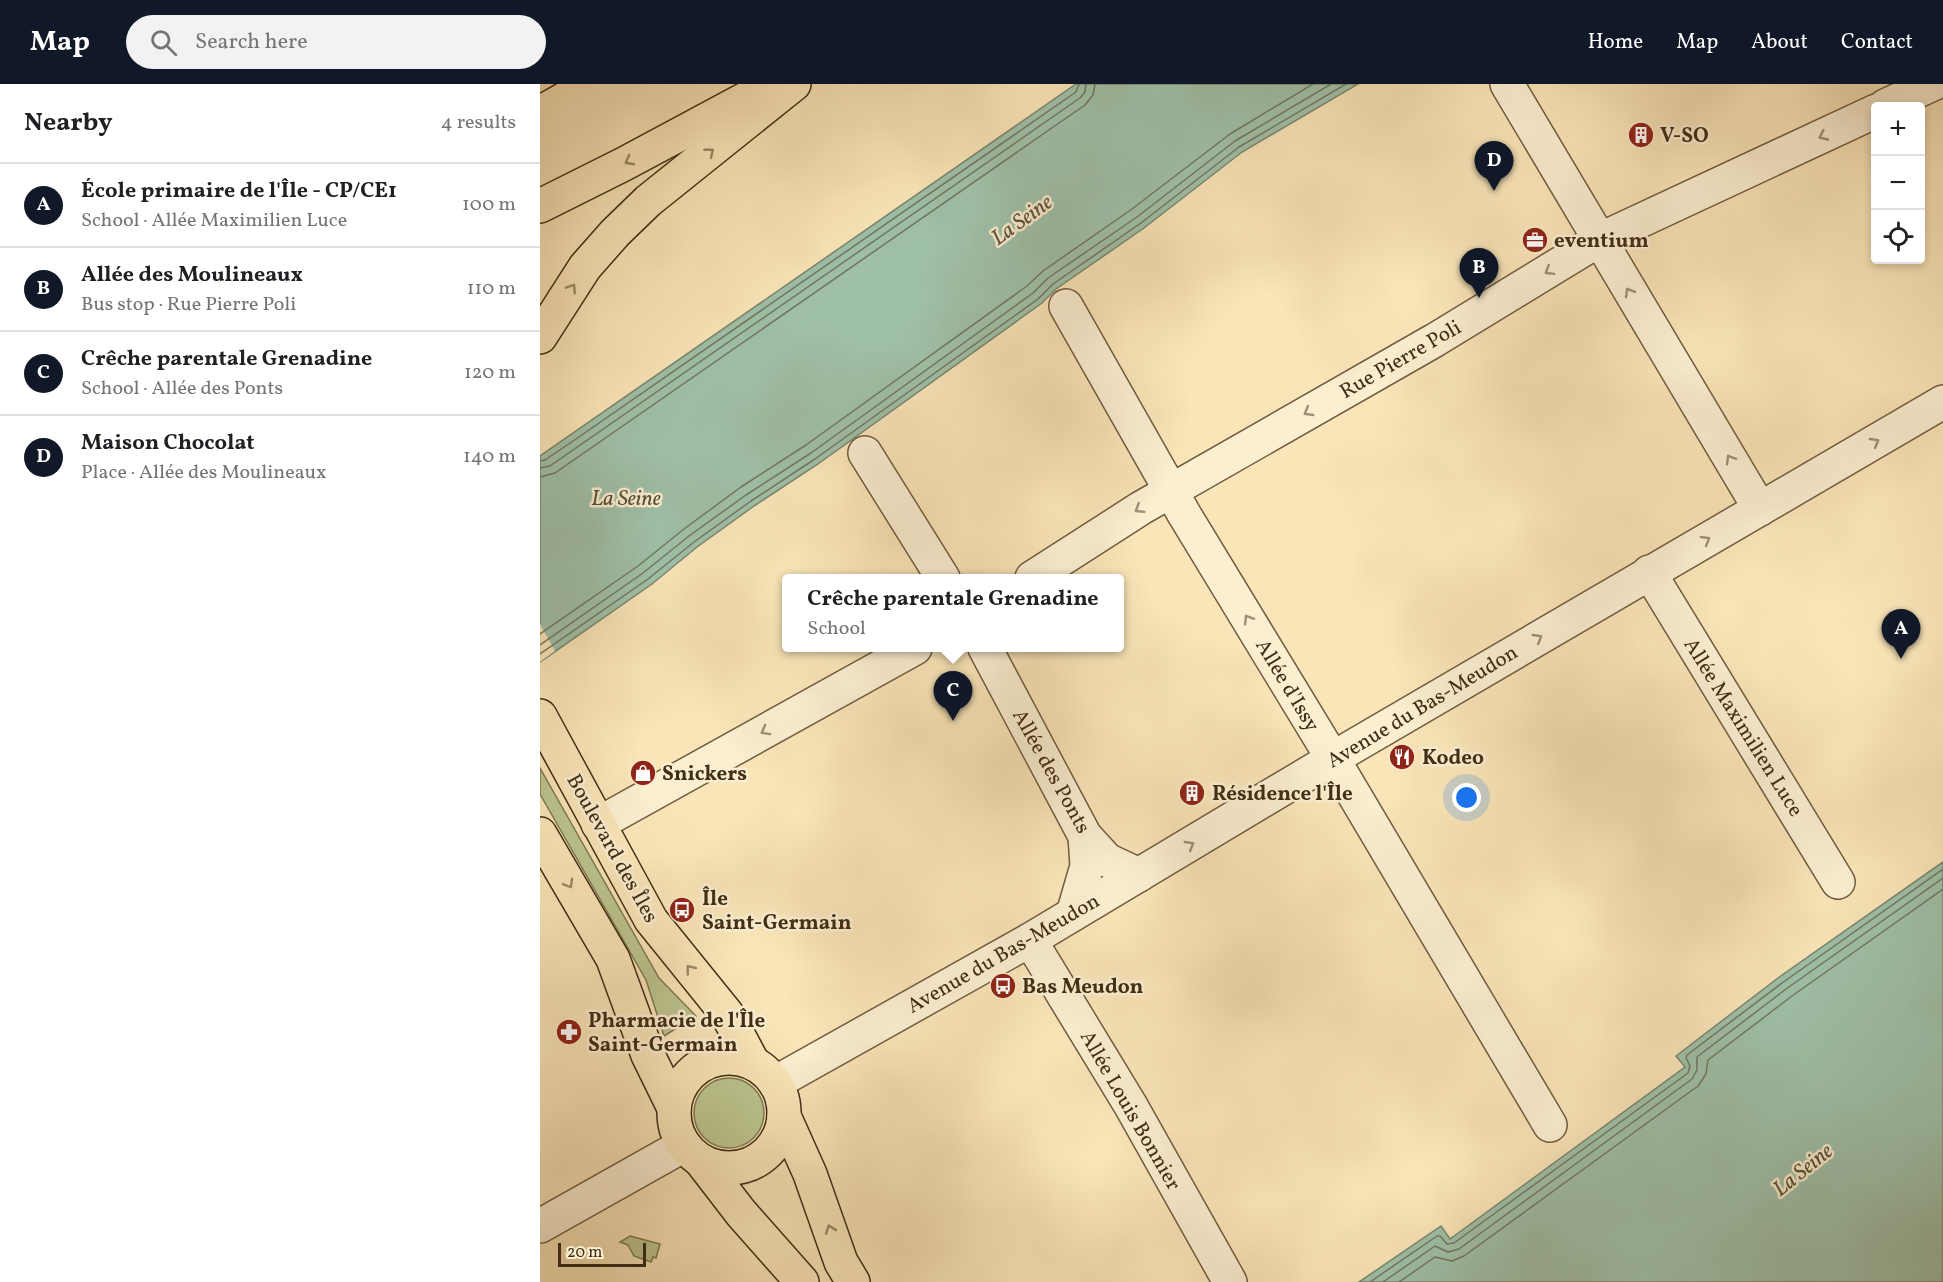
<!DOCTYPE html>
<html lang="en">
<head>
<meta charset="utf-8">
<style>
  :root { --surface:#fff; --page:#f2f2f2; --text:#202124; --muted:#757577; --line:#e0e0e0; --accent:#111827 }
  body { margin:0; font-family:Vollkorn,serif; background:var(--page); color:var(--text) }
  .controls { position:absolute; right:18px; top:18px; display:grid; overflow:hidden; border-radius:6px; box-shadow:0 3px 9px #0003 }
  .controls button { width:54px; height:54px; display:grid; place-items:center; padding:0; border:0; border-bottom:2px solid var(--line); background:var(--surface); color:var(--text); font:30px sans-serif }
  .scale { position:absolute; left:18px; bottom:15px; width:88px; box-sizing:border-box; padding-left:6px; border:3px solid #412e15; border-top:0; font-size:16px; line-height:21px; white-space:nowrap; color:#412e15; -webkit-text-stroke:4px #fbeed1; paint-order:stroke }
  .you { position:absolute; left:927px; top:714px; width:21px; height:21px; margin:-15px; border:4px solid #fff; border-radius:50%; background:#1a73e8; box-shadow:0 0 0 9px #1a73e833 }
  .badge { display:grid; place-items:center; width:39px; height:39px; border-radius:50%; background:var(--accent); color:#fff; font-size:20px; font-weight:700 }
  .pin { position:absolute; translate:-50% -50px; filter:drop-shadow(0 2px 3px #0008) }
  .pin::after { content:''; position:absolute; top:32px; width:21px; height:18px; background:inherit; clip-path:polygon(0 0,100% 0,50% 100%) }
  .popup { position:absolute; left:242px; top:490px; width:342px; height:78px; box-sizing:border-box; display:grid; place-content:center; border-radius:6px; background:var(--surface); filter:drop-shadow(0 2px 4px #0005); font-size:20px; white-space:nowrap; color:var(--muted) }
  .popup b { font-size:22px; color:var(--text) }
  .popup::after { content:''; position:absolute; left:50%; top:100%; margin-left:-12px; border:12px solid transparent; border-top-color:var(--surface) }
  .list { margin:0; padding:0; list-style:none }
  h2 { display:flex; justify-content:space-between; align-items:center; height:78px; margin:0; padding:0 24px; font-size:26px }
  h2 small { font-size:20px; font-weight:400; color:var(--muted) }
  .list li { display:grid; grid-template-columns:39px 1fr auto; gap:18px; align-items:center; box-sizing:border-box; height:84px; padding:0 24px; border-top:2px solid var(--line) }
  .list b { display:block; font-size:22px; white-space:nowrap }
  .list p { margin:0; font-size:20px; white-space:nowrap; color:var(--muted) }
  .list em { font-size:20px; font-style:normal; color:var(--muted) }
  .icon { flex:none; width:33px; height:33px; fill:none; stroke:currentColor; stroke-width:2; stroke-linecap:round; stroke-linejoin:round }
  .map { position:relative; flex:none; width:1403px; height:1198px; overflow:hidden }
  header { display:flex; align-items:center; gap:36px; box-sizing:border-box; height:84px; padding:0 30px; background:var(--accent); color:#fff }
  header strong { font-size:28px }
  nav { display:flex; gap:33px; margin-inline-start:auto; font-size:21px }
  .search { width:420px; height:54px; background:var(--page); display:flex; align-items:center; gap:15px; box-sizing:border-box; padding:0 21px; border-radius:33px; color:var(--muted); font-size:22px }
  main { display:flex }
  aside { flex:1; background:var(--surface) }
  .map>svg:first-child { display:block }
  .green { fill:#bcc590; stroke:#7e7a52; stroke-width:1.5 }
  .water { fill:#9fc0a9; stroke:#79866e; stroke-width:1.5 }
  .pier { fill:#f9e5b8 }
  .lines { fill:none; stroke-linecap:round; stroke-linejoin:round }
  .shore { stroke:#70775f; stroke-width:1.5 }
  .minor-casing { stroke:#6f5c3e; stroke-width:36 }
  .major-casing { stroke:#412e15; stroke-width:36 }
  .minor { stroke:#fbeed1; stroke-width:33 }
  .major { stroke:#f9e5b8; stroke-width:33 }
  .tram { stroke:#412e15; stroke-width:1.5 }
  .oneway { stroke:#9e8e73 }
  .oneway2 { stroke:#9d8a66 }
  .labels { text-anchor:middle; stroke-width:5; stroke-linejoin:round; paint-order:stroke }
  .poi-label { font-size:21px; font-weight:bold; fill:#412e15; stroke:#fbeed1; text-anchor:start }
  .street-label { font-size:21px; fill:#412e15; stroke:#fbeed1 }
  .water-label { font-size:22px; font-style:italic; fill:#58523a; stroke:#fbeed1 }
</style>
</head>
<body>
<header>
<strong>Map</strong>
<div class="search"><svg class="icon" aria-label="search" viewBox="0 0 24 24"><circle cx="10" cy="10" r="6"/><path d="M15 15l6 6"/></svg>Search here</div>
<nav><a>Home</a><a>Map</a><a>About</a><a>Contact</a></nav>
</header>
<main>
<aside>
<h2>Nearby<small>4 results</small></h2>
<ul class="list">
<li><span class="badge">A</span><div><b>École primaire de l'Île - CP/CE1</b><p>School · Allée Maximilien Luce</p></div><em>100 m</em></li>
<li><span class="badge">B</span><div><b>Allée des Moulineaux</b><p>Bus stop · Rue Pierre Poli</p></div><em>110 m</em></li>
<li><span class="badge">C</span><div><b>Crêche parentale Grenadine</b><p>School · Allée des Ponts</p></div><em>120 m</em></li>
<li><span class="badge">D</span><div><b>Maison Chocolat</b><p>Place · Allée des Moulineaux</p></div><em>140 m</em></li>
</ul>
</aside>
<div class="map">
<svg width="1403" height="1198" viewBox="0 0 1403 1198">
  <rect width="100%" height="100%" fill="#f9e5b8"/>
  <filter id="stains"><feTurbulence type="fractalNoise" baseFrequency=".00333" numOctaves="4"/><feColorMatrix values="0 0 0 0 .2 0 0 0 0 .09 0 0 0 0 .02 0 0 0 .5 -.17"/></filter>
  <radialGradient id="worn" r=".72"><stop offset=".6" stop-color="#630" stop-opacity="0"/><stop offset="1" stop-color="#630" stop-opacity=".3"/></radialGradient>
  <g class="green">
    <polygon points="0,684 119,894 156,932 124,952 106,896 0,710"/>
    <circle cx="189" cy="1029" r="35"/>
    <polygon points="90,1152 120,1160 116,1174 113,1173 111,1178 94,1172 88,1161 80,1158"/>
  </g>
  <g class="water">
    <polygon points="536,0 818,0 702,68 604,144 516,205 502,219 278,380 214,422 157,463 112,500 0,578 0,372"/>
    <polygon points="1403,778 1403,1198 819,1198 901,1142 910,1155 1145,983 1136,972 1238,894"/>
  </g>
  <polygon class="pier" points="0,540 15,567 0,578"/>
  <g class="lines">
    <g class="shore">
      <polyline points="0,377 5,376 36,355 536,8 539,0"/>
      <polyline points="0,384 10,382 540,14 545,8 546,0"/>
      <polyline points="0,393 15,389 545,21 553,11 555,0"/>
      <polyline points="0,550 98,482 144,445 201,403 266,361 487,202 503,187 592,125 690,50 773,0"/>
      <polyline points="0,561 103,489 149,452 206,411 271,369 493,209 508,194 597,133 695,57 791,0"/>
      <polyline points="0,570 108,495 154,458 211,417 275,375 498,215 513,200 601,139 699,63 806,0"/>
      <polyline points="830,1198 897,1152 900,1152 907,1160 914,1159 1148,989 1150,982 1146,974 1147,971 1242,899 1403,785"/>
      <polyline points="843,1198 895,1162 908,1168 919,1165 1152,995 1157,986 1157,973 1246,905 1403,794"/>
      <polyline points="859,1198 895,1173 912,1177 924,1172 1158,1002 1166,990 1168,976 1252,912 1403,805"/>
    </g>
    <g class="minor-casing">
      <g id="minor">
        <polyline points="967,0 1220,425"/>
        <polyline points="1345,22 1393,0"/>
        <polyline points="526,222 644,430 793,675 1010,1041"/>
        <polyline points="325,369 403,494"/>
        <polyline points="1109,488 1298,798"/>
        <polyline points="492,494 601,424 895,256 1059,156 1336,27"/>
        <polyline points="445,564 545,752 567,776 599,791"/>
        <polyline points="58,740 375,564"/>
        <polyline points="533,830 547,782 545,752"/>
        <polyline points="490,856 591,1022 690,1198"/>
        <polyline points="235,999 490,856 814,662 1403,318"/>
        <polyline points="0,1142 144,1061"/>
      </g>
    </g>
    <g class="major-casing">
      <g id="major">
        <polyline points="0,122 84,80 224,5"/>
        <polyline points="0,253 45,183 75,149 108,117 254,0"/>
        <polyline points="0,632 111,836 187,930 213,979"/>
        <polyline points="0,750 73,875 108,971 134,1024"/>
        <circle cx="189" cy="1029" r="55"/>
        <polyline points="244,1032 270,1090 301,1178 313,1198"/>
        <polyline points="161,1077 201,1129 262,1198"/>
      </g>
    </g>
    <use href="#minor" class="minor"/>
    <use href="#major" class="major"/>
    <polyline class="tram" points="0,9 16,0"/>
  </g>
  <defs><path id="oneway-chevron" d="M-2-3.5L2.5 0L-2 3.5" fill="none" stroke-width="1.6" stroke-linecap="round" stroke-linejoin="round" transform="scale(1.5)"/></defs>
  <g class="oneway">
    <use href="#oneway-chevron" transform="translate(1283 52) rotate(155)"/>
    <use href="#oneway-chevron" transform="translate(1009 187) rotate(148)"/>
    <use href="#oneway-chevron" transform="translate(1089 208) rotate(-121)"/>
    <use href="#oneway-chevron" transform="translate(768 328) rotate(150)"/>
    <use href="#oneway-chevron" transform="translate(1335 358) rotate(-30)"/>
    <use href="#oneway-chevron" transform="translate(1190 375) rotate(-121)"/>
    <use href="#oneway-chevron" transform="translate(599 425) rotate(148)"/>
    <use href="#oneway-chevron" transform="translate(1166 456) rotate(-30)"/>
    <use href="#oneway-chevron" transform="translate(708 535) rotate(-121)"/>
    <use href="#oneway-chevron" transform="translate(998 554) rotate(-31)"/>
    <use href="#oneway-chevron" transform="translate(225 647) rotate(151)"/>
    <use href="#oneway-chevron" transform="translate(650 761) rotate(-31)"/>
  </g>
  <g class="oneway2">
    <use href="#oneway-chevron" transform="translate(170 68) rotate(-39)"/>
    <use href="#oneway-chevron" transform="translate(89 77) rotate(152)"/>
    <use href="#oneway-chevron" transform="translate(32 204) rotate(-57)"/>
    <use href="#oneway-chevron" transform="translate(29 800) rotate(60)"/>
    <use href="#oneway-chevron" transform="translate(150 885) rotate(-129)"/>
    <use href="#oneway-chevron" transform="translate(290 1145) rotate(-109)"/>
  </g>
  <defs>
    <g id="building-disc" transform="scale(1.35)"><circle r="9.5" fill="#8f2418" stroke="#fbeed1"/><path d="M-4-6H4V6H1V3H-1V6H-4ZM-2.5-4.3h1.7v1.8h-1.7ZM.8-4.3h1.7v1.8H.8ZM-2.5-1h1.7V.8h-1.7ZM.8-1h1.7V.8H.8Z" fill="#fff"/></g>
    <g id="office-disc" transform="scale(1.35)"><circle r="9.5" fill="#8f2418" stroke="#fbeed1"/><path d="M-6-3h4V-5.5h4V-3h4V5H-6ZM-1-4.5V-3h2v-1.5ZM-6 0V1H6V0Z" fill="#fff"/></g>
    <g id="restaurant-disc" transform="scale(1.35)"><circle r="9.5" fill="#8f2418" stroke="#fbeed1"/><path d="M-5-6h1v4h1v-4h1v4h1v-4h1v5L-1.5 .5V6h-2V.5L-5-1ZM5-6V6H3V1.5H1.5Q1.5-4 5-6Z" fill="#fff"/></g>
    <g id="shop-disc" transform="scale(1.35)"><circle r="9.5" fill="#8f2418" stroke="#fbeed1"/><path d="M-5-2.5h2.3a2.7 3.5 0 0 1 5.4 0H5L5.5 6h-11ZM-1.5-2.5h3a1.5 2.3 0 0 0-3 0Z" fill="#fff"/></g>
    <g id="bus-disc" transform="scale(1.35)"><circle r="9.5" fill="#8f2418" stroke="#fbeed1"/><path d="M-5-6H5V4H4V6H2V4H-2V6H-4V4H-5ZM-3.5-4V0h7V-4ZM-3.5 1.2v1.5H-2V1.2ZM2 1.2v1.5H3.5V1.2Z" fill="#fff"/></g>
    <g id="pharmacy-disc" transform="scale(1.35)"><circle r="9.5" fill="#8f2418" stroke="#fbeed1"/><path d="M-2-6h4v4h4v4h-4v4h-4v-4h-4v-4h4Z" fill="#fff"/></g>
  </defs>
  <g fill-rule="evenodd">
    <use href="#building-disc" x="1101" y="51"/>
    <use href="#office-disc" x="995" y="156"/>
    <use href="#restaurant-disc" x="862" y="673"/>
    <use href="#shop-disc" x="103" y="689"/>
    <use href="#building-disc" x="652" y="709"/>
    <use href="#bus-disc" x="142" y="826"/>
    <use href="#bus-disc" x="463" y="902"/>
    <use href="#pharmacy-disc" x="29" y="948"/>
  </g>
  <g class="labels">
    <g class="poi-label">
      <text x="1120" y="58">V-SO</text>
      <text x="1014" y="163">eventium</text>
      <text x="882" y="680">Kodeo</text>
      <text x="122" y="696">Snickers</text>
      <text x="672" y="716">Résidence l'Île</text>
      <text x="162" y="821">Île<tspan x="162" dy="24">Saint-Germain</tspan></text>
      <text x="482" y="909">Bas Meudon</text>
      <text x="48" y="943">Pharmacie de l'Île<tspan x="48" dy="24">Saint-Germain</tspan></text>
    </g>
    <g class="street-label">
      <text transform="translate(860 275) rotate(-30)" y="7">Rue Pierre Poli</text>
      <text transform="translate(748 601) rotate(59)" y="7">Allée d'Issy</text>
      <text transform="translate(882 622) rotate(-31)" y="7">Avenue du Bas-Meudon</text>
      <text transform="translate(1204 643) rotate(58)" y="7">Allée Maximilien Luce</text>
      <text transform="translate(512 687) rotate(61)" y="7">Allée des Ponts</text>
      <text transform="translate(73 764) rotate(61)" y="7">Boulevard des Îles</text>
      <text transform="translate(463 869) rotate(-30)" y="7">Avenue du Bas-Meudon</text>
      <text transform="translate(591 1026) rotate(60)" y="7">Allée Louis Bonnier</text>
    </g>
    <g class="water-label">
      <text transform="translate(481 135) rotate(-36)" y="8">La Seine</text>
      <text x="86" y="421">La Seine</text>
      <text transform="translate(1262 1085) rotate(-39)" y="8">La Seine</text>
    </g>
  </g>
  <rect width="100%" height="100%" filter="url(#stains)"/>
  <rect width="100%" height="100%" fill="url(#worn)"/>
</svg>
<div class="controls">
<button>+</button>
<button>−</button>
<button><svg class="icon" aria-label="locate" viewBox="0 0 24 24"><circle cx="12" cy="12" r="6"/><path d="M12 2v4M12 18v4M2 12h4M18 12h4"/></svg></button>
</div>
<div class="scale">20 m</div>
<div class="you"></div>
<div class="pin badge" style="left:1361px;top:575px">A</div>
<div class="pin badge" style="left:939px;top:214px">B</div>
<div class="pin badge" style="left:413px;top:637px">C</div>
<div class="popup"><b>Crêche parentale Grenadine</b>School</div>
<div class="pin badge" style="left:954px;top:107px">D</div>
</div>
</main>
</body>
</html>
